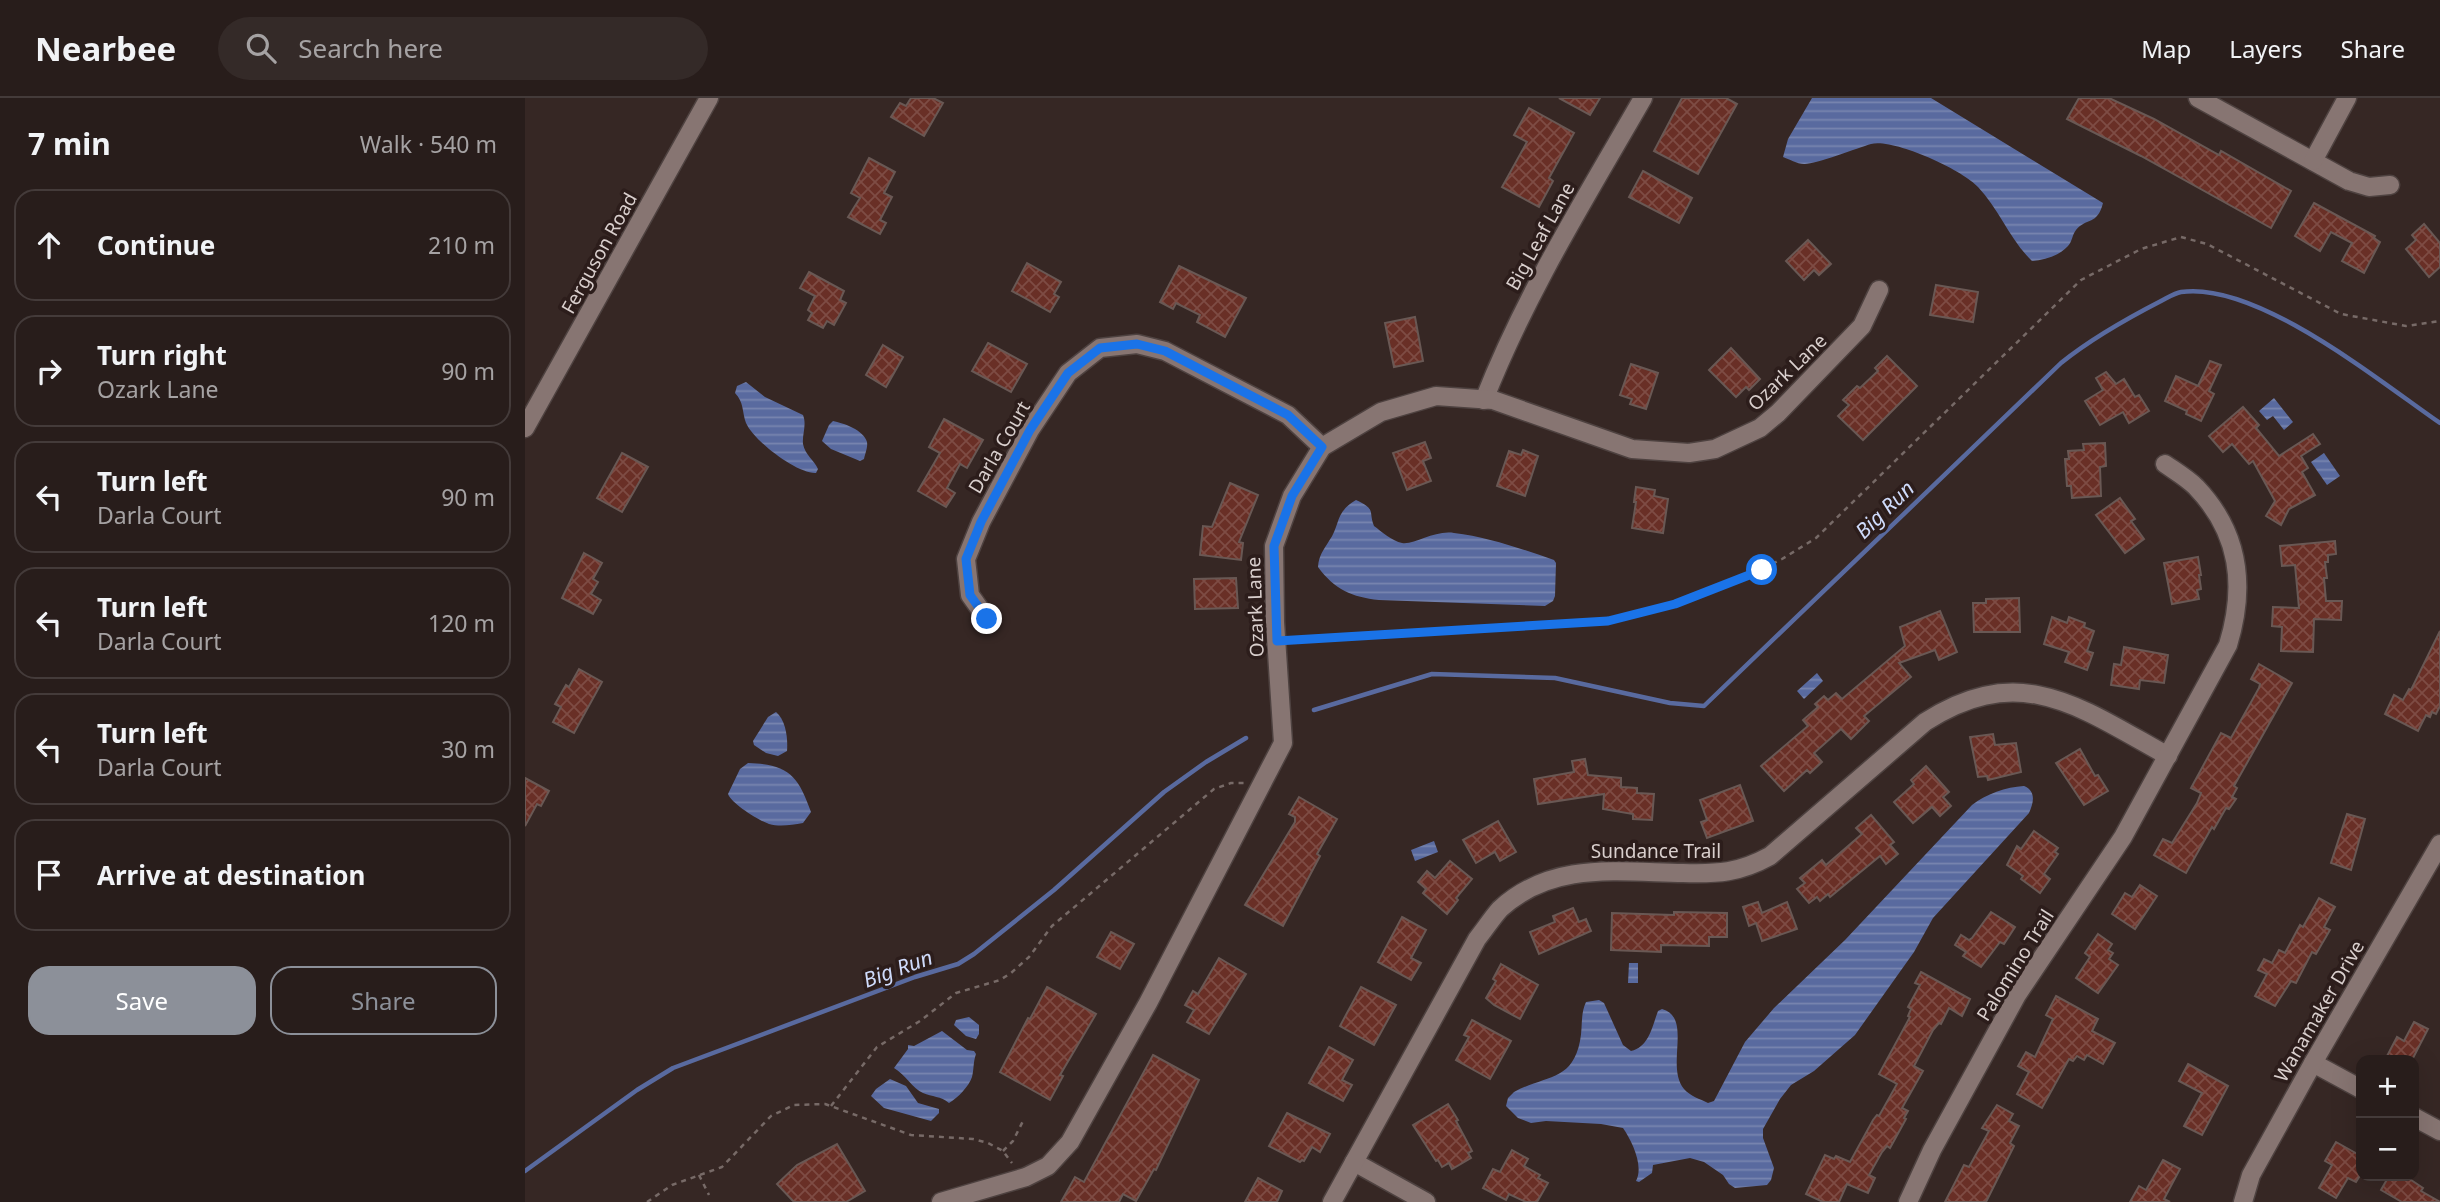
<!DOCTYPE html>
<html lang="en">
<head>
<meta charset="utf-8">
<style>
  :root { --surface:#281d1b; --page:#342a28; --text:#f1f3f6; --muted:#a5a2a3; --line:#443b3a; --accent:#8c9099 }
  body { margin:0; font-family:"Noto Sans",sans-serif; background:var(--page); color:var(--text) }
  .controls { position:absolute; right:21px; bottom:21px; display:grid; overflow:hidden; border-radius:14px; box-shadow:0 7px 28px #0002 }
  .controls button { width:63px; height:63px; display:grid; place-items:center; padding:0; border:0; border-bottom:2px solid var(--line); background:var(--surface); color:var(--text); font:35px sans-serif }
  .stop { position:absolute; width:21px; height:21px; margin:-16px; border:5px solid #1a73e8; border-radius:50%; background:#fff }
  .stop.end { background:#1a73e8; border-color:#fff; box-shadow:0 2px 7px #0008 }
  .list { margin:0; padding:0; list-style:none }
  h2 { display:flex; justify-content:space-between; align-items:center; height:91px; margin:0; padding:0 28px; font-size:30px }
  h2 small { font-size:23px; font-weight:400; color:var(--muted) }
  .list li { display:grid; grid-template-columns:46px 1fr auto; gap:21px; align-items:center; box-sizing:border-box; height:112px; margin:0 14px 14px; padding:0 14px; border:2px solid var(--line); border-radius:21px }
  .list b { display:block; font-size:26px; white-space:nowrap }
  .list p { margin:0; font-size:23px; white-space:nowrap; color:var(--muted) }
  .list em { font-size:23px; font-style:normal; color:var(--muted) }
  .actions { display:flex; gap:14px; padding:21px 28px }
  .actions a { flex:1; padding:16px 0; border:2px solid var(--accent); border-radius:21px; text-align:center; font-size:24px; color:var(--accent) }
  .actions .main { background:var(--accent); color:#fff }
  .icon { flex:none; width:38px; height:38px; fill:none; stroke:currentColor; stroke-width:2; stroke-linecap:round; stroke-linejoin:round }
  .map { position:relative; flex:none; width:1915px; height:1104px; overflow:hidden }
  header { display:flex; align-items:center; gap:42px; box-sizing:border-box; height:98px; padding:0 35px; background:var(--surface); border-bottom:2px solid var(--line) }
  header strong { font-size:33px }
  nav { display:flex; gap:38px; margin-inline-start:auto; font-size:24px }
  .search { width:490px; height:63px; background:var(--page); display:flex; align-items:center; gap:18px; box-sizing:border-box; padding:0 24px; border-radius:38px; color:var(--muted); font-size:26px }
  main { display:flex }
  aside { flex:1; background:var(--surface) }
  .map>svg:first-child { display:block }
  .water { fill:url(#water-rules) }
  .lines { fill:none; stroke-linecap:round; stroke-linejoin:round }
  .stream { stroke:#596a9f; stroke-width:4.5 }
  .building { fill:url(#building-cross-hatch); stroke:#695854; stroke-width:2 }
  .minor-casing { stroke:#4e4240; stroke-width:21 }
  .path { stroke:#776a67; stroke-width:2.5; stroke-dasharray:5 5; stroke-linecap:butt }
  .minor { stroke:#877572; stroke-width:18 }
  .route { stroke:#1a73e8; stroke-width:9 }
  .labels { text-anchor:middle; stroke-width:7; stroke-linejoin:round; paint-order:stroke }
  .street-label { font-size:19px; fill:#d9cfcd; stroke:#2c1d1b }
  .water-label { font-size:21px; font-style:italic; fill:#cfdbfb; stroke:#2c1d1b }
</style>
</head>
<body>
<header>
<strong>Nearbee</strong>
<div class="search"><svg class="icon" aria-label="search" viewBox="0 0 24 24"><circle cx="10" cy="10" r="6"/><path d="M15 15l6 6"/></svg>Search here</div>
<nav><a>Map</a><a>Layers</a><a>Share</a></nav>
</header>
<main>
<aside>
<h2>7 min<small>Walk · 540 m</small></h2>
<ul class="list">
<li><svg class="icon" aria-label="ahead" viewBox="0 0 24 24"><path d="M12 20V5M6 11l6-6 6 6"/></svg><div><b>Continue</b></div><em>210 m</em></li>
<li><svg class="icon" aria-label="right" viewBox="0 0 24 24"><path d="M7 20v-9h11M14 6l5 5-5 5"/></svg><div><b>Turn right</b><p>Ozark Lane</p></div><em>90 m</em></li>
<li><svg class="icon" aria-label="left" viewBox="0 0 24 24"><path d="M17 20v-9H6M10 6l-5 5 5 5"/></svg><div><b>Turn left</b><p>Darla Court</p></div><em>90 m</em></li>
<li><svg class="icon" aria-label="left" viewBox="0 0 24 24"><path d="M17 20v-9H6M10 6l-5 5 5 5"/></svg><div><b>Turn left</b><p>Darla Court</p></div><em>120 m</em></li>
<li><svg class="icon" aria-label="left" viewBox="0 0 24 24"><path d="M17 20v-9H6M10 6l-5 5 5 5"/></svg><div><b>Turn left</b><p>Darla Court</p></div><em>30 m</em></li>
<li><svg class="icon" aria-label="arrive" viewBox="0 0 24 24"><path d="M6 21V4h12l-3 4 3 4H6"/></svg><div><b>Arrive at destination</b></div></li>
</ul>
<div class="actions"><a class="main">Save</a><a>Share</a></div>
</aside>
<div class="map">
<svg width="1915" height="1104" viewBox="0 0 1915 1104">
  <defs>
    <pattern id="water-rules" width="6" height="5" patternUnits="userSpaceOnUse" patternTransform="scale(1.75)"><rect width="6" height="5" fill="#596a9f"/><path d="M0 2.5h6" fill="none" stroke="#7885af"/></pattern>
    <pattern id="building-cross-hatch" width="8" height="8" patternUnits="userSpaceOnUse" patternTransform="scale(1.75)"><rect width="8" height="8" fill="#692f26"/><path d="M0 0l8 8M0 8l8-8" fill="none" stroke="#7e4c44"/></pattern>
  </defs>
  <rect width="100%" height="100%" fill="#362724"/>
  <g class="water">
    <path d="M 1287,0 L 1406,0 L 1578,105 C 1572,128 1562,119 1551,132 C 1547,137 1547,144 1543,148 C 1534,158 1520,162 1507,163 C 1485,142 1474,111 1453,89 C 1438,72 1368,40 1346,46 C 1333,50 1288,67 1279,66 C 1272,66 1264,61 1258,59 L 1263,41 Z"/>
    <path d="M 221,284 L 240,299 L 278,317 C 282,327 277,336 278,346 C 280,357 289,362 293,371 L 291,375 C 272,376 229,343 221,325 C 217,314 219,304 210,295 L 212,288 Z"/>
    <polygon points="1749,300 1768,324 1759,332 1748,318 1742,322 1734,313"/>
    <path d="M 308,323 C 318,325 339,332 342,344 C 343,349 340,356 339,361 L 335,363 L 306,351 L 297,343 L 304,327 Z"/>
    <polygon points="1799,355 1815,378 1802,387 1786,364"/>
    <path d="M 831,402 C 852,412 843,413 849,428 C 857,434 867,443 877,445 C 890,447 909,432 929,435 C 963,439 997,451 1029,462 L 1031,465 L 1030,498 L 1028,503 L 1020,508 L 854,502 C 827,499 810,492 793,469 C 794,457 798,453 804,443 C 816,426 809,415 831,402 Z"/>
    <polygon points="1292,575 1298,583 1279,601 1272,593"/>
    <path d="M 251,614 C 261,622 263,641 262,653 L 253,658 L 241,655 L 229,647 L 228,643 L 243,619 Z"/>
    <path d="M 223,665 C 263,666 273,677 286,714 L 278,725 C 266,727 255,729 244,726 C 233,722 207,706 203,696 L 215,671 Z"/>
    <path d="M 1499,688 C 1511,693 1509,704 1504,715 L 1408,820 L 1389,854 L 1330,937 L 1289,973 L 1266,987 L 1255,1001 L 1238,1031 L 1238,1040 L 1249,1070 L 1246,1082 L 1242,1087 L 1210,1090 L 1204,1086 L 1198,1077 L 1179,1064 L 1165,1060 L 1128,1067 L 1127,1075 L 1114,1084 L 1111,1083 C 1119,1068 1107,1043 1098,1030 L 1076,1026 L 1021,1023 L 1006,1025 L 993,1020 L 981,1008 L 983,1000 L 989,994 C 1020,977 1047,984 1055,943 C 1058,929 1055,917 1061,904 L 1074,902 L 1079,905 L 1098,947 L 1106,953 C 1124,949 1127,929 1133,913 L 1137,911 C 1168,920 1140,968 1159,991 C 1165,998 1175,1001 1183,1005 L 1189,1003 L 1220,944 L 1249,910 L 1320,842 L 1447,707 C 1461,696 1481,689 1499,688 Z"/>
    <polygon points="909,743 913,754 890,763 886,752"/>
    <polygon points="1104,865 1113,865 1113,885 1103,885"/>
    <polygon points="444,919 454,927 454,936 451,941 441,938 429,927 431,922"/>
    <path d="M 417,933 L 442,952 L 449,953 L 451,956 C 448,964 449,972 447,979 C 444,988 433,1000 424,1005 C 416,998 407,999 398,995 C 388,991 380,976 369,970 L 383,951 L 383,947 L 389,948 Z"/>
    <polygon points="365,981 381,988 393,1005 414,1011 414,1015 406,1023 359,1010 346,998 351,991"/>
  </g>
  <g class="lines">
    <g class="stream">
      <path d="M 789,612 L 907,576 L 1030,580 L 1145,605 L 1179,608 L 1536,265 C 1567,240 1601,221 1636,203 C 1642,200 1650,195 1656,194 C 1732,183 1854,283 1915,325"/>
      <polyline points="0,1073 112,992 148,970 390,879 433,866 449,856 529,792 639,694 681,664 721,640"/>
    </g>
  </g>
  <g class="building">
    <polygon points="386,0 408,0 418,5 399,38 366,19 375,5 381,8"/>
    <polygon points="1034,0 1075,0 1065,17"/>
    <polygon points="1157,0 1201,0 1212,6 1173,76 1129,53"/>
    <polygon points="1554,0 1584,0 1629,21 1694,57 1696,53 1766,93 1746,130 1616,58 1542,21"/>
    <polygon points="1004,10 1049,35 1024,80 1028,83 1014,109 977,89 1002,44 989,37"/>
    <polygon points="344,60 370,74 359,95 367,99 355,122 361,125 355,136 323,119 335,100 326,95"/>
    <polygon points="1118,73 1167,100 1154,125 1104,99"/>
    <polygon points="1789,105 1850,138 1849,140 1855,144 1839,175 1817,163 1827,145 1806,134 1795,153 1770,138"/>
    <polygon points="1899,126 1915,145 1915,169 1904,179 1881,151 1891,142 1887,137"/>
    <polygon points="1283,142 1306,166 1294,177 1289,172 1279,182 1261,163"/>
    <polygon points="502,165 536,184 529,196 534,199 525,214 487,193"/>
    <polygon points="654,168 721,200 700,239 672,224 675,217 651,205 648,211 635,204"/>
    <polygon points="284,174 319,193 315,202 321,205 309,227 302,223 298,230 283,222 287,215 283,212 290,198 275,190"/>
    <polygon points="1411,187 1453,194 1448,224 1405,217"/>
    <polygon points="890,219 898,263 869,269 860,225"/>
    <polygon points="463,245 502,266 486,294 447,273"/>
    <polygon points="358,247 378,259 361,289 341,277"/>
    <polygon points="1206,250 1235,281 1224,292 1221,289 1211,299 1184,272"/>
    <polygon points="1362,258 1392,288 1338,342 1313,318 1324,307 1318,302 1332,288 1335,290 1353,273 1350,270"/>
    <polygon points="1685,263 1696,267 1684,293 1689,296 1676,323 1661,316 1662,313 1640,303 1651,278 1673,288"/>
    <polygon points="1106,266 1133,275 1121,311 1105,306 1107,301 1095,297"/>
    <polygon points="1581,274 1591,286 1599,281 1610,299 1614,297 1624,313 1604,325 1598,314 1575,327 1560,303 1578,292 1571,280"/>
    <polygon points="1718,309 1734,327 1731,330 1754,358 1788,336 1795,346 1776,358 1783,370 1777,374 1790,397 1764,411 1756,427 1741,418 1750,403 1728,363 1724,366 1707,346 1698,354 1684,338"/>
    <polygon points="419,321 458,342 442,370 435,366 422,390 430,395 421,409 393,393 415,355 404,349"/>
    <polygon points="900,344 906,360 898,363 906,383 882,392 868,355"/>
    <polygon points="1580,345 1581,368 1575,369 1576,398 1547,400 1546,388 1542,388 1540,361 1544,361 1543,353 1559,352 1558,346"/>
    <polygon points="998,352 1013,358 1000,398 972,388 984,353 996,357"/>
    <polygon points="97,355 123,369 97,414 72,400"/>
    <polygon points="705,385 733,397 714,444 718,445 716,462 675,457 678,428 687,429"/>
    <polygon points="1111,389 1130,392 1129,398 1143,401 1138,435 1107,430 1111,404 1109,404"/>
    <polygon points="1595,400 1610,421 1606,423 1619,441 1600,455 1571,417"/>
    <polygon points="1810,443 1811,456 1803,457 1803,464 1800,464 1802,480 1799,480 1801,503 1817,503 1816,522 1789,521 1788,554 1756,553 1757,529 1747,528 1748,509 1774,510 1770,467 1757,468 1755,448"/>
    <polygon points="59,455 77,465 68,481 73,484 66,496 76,502 68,516 37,500"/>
    <polygon points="1673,459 1676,477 1674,477 1676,491 1672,492 1674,501 1647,506 1639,465"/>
    <polygon points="711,480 713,510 670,511 669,481"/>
    <polygon points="1494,500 1495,534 1449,534 1448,505 1461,505 1461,501"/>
    <polygon points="1415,513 1432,554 1414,562 1410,552 1374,565 1386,579 1339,618 1344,623 1326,641 1316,631 1289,655 1297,664 1285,675 1282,672 1259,693 1236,668 1283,628 1278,622 1293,609 1290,606 1299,598 1303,602 1311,595 1317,601 1380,548 1375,529"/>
    <polygon points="1527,519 1542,525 1544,519 1560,525 1559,529 1569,533 1562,553 1568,555 1562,572 1540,564 1544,554 1519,546"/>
    <polygon points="1915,533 1915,608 1911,616 1907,614 1905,619 1901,617 1893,633 1860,616 1869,597 1878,602 1884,591 1886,592"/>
    <polygon points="1599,549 1643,557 1639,585 1615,582 1614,591 1586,587 1589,566 1596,567"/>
    <polygon points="1734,566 1767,585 1709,688 1712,690 1707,699 1711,701 1704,711 1701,710 1689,731 1687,729 1661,775 1629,757 1638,741 1647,745 1672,705 1676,695 1666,690 1696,635 1706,640 1734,590 1735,586 1726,581"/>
    <polygon points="54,571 77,584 49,635 28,624 36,609 30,606 41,587 44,589"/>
    <polygon points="1468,636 1470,647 1491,645 1496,674 1463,682 1462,678 1453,679 1445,639"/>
    <polygon points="1555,651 1570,678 1573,677 1583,693 1559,707 1531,665"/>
    <polygon points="1060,661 1063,677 1096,680 1096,689 1112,690 1112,695 1129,696 1127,722 1108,721 1108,716 1078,711 1079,696 1013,706 1009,681 1049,674 1047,663"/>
    <polygon points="1401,668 1424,694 1418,699 1426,708 1415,718 1407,709 1388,725 1369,704 1389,686 1386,682"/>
    <polygon points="0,680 24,693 16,708 12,706 0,728"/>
    <polygon points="1215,687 1228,723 1182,740 1176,724 1182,722 1175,702"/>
    <polygon points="774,699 812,721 792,756 795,758 758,828 720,807 770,724 770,719 764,716"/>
    <polygon points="1822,716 1840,721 1826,772 1806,765"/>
    <polygon points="1346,717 1369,744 1365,747 1373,756 1361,766 1355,758 1305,799 1303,796 1295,803 1292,799 1284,805 1272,791 1280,785 1275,780 1297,762 1301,767 1337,736 1331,730"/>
    <polygon points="973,723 991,754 975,763 970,754 951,765 938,742"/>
    <polygon points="1509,733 1533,750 1530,754 1533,756 1519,776 1525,781 1515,795 1496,781 1498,778 1482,767 1492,748 1496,751"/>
    <polygon points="925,763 947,781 931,800 933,802 922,816 898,795 901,791 893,784 902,773 910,780"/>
    <polygon points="1615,787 1632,798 1610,831 1587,816 1600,795 1607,799"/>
    <polygon points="1794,800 1810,809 1799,829 1805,832 1791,856 1787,854 1771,885 1766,883 1750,908 1730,898 1742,876 1733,872 1739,861 1747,865 1754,852 1760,855 1775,827 1778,829"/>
    <polygon points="1233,804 1237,815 1262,804 1272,831 1237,843 1231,825 1224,828 1218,809"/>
    <polygon points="1048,810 1054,824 1061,821 1066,833 1014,856 1005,834 1030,824 1028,818"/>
    <polygon points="1149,814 1202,815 1202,839 1184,839 1184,848 1136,847 1136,854 1086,852 1087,815 1149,817"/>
    <polygon points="1466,814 1490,829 1479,846 1475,844 1456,869 1438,858 1441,854 1430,847 1436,837 1444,842 1447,840"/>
    <polygon points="877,819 901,832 886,860 896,865 886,882 853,864"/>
    <polygon points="586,834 609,846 595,871 572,859"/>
    <polygon points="1573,836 1587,846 1583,852 1588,855 1584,861 1593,867 1573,895 1551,880 1565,859 1560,855"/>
    <polygon points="694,860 721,876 684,936 662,924 669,912 660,907 668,893 673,896"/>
    <polygon points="976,866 1013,887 995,921 969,907 961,900 971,883 968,881"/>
    <polygon points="1396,874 1445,901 1437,918 1424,910 1416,926 1414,925 1408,932 1389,968 1398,973 1377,1010 1383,1013 1379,1020 1381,1021 1365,1050 1362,1048 1357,1054 1344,1077 1350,1080 1343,1095 1322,1086 1314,1104 1298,1104 1281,1096 1300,1057 1309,1061 1311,1058 1325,1064 1348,1022 1352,1017 1354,1018 1372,986 1354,976 1385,919 1383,918 1386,911 1383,909 1395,887 1390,885"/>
    <polygon points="522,889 571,916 535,977 538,978 525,1002 475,974 503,920 505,921"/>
    <polygon points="836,889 871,907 849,947 815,928"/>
    <polygon points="1531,898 1573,921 1567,933 1590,945 1578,966 1562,957 1559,962 1552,958 1548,963 1544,961 1517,1010 1492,996 1504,974 1493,968 1501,954 1510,959 1528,921 1521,917"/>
    <polygon points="947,922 986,943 965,981 931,962 944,939 939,937"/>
    <polygon points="1889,924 1903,931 1887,962 1860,962 1872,939 1879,943"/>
    <polygon points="804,949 828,962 817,982 827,987 818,1003 784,985"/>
    <polygon points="628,957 674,982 631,1072 629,1071 611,1103 598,1096 594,1104 536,1104 550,1079 559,1084"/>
    <polygon points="1663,966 1703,988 1677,1037 1659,1028 1677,995 1654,983"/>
    <polygon points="923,1006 933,1022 931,1023 947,1053 943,1055 946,1060 927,1071 924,1065 917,1069 913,1062 911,1063 888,1027"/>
    <polygon points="1472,1007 1488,1016 1484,1023 1494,1028 1485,1045 1489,1048 1461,1104 1420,1104 1439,1067 1444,1069 1464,1033 1457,1030"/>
    <polygon points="762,1015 805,1036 795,1054 787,1049 779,1063 777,1062 775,1064 744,1048"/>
    <polygon points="1811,1044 1836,1058 1836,1076 1831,1084 1823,1080 1811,1100 1794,1090 1807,1067 1800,1063"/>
    <polygon points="312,1046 340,1093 321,1104 269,1104 252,1086 272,1067"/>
    <polygon points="987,1052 1003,1061 999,1068 1015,1077 1013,1080 1023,1085 1012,1104 1001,1104 984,1096 981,1102 958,1090 968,1071 975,1074"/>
    <polygon points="1638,1062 1655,1071 1639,1101 1645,1104 1605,1104 1614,1088 1621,1092"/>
    <polygon points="1864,1078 1880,1078 1898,1090 1896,1093 1915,1104 1877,1104 1856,1092"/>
    <polygon points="733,1080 757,1093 752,1104 720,1104"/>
  </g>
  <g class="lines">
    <g class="minor-casing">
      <g id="minor">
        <polyline points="1673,0 1824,83 1844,89 1865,87"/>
        <polyline points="1788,63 1822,0"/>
        <path d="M 959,302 C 1001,195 1061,99 1118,0"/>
        <polyline points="0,330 184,0"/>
        <polyline points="462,521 445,497 441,461 456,424 505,332 543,275 575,250 612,246 640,253 763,317 797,349"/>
        <polyline points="1788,965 1836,991"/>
        <polyline points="1889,1019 1915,1033"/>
        <polyline points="829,1064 901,1104"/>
        <polyline points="416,1104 501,1079 523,1068 545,1044 623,905 758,645 750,524 749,448 767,398 797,349 856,314 911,298 968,302 1107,351 1164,355 1190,351 1235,330 1253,315 1337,228 1354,192"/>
        <path d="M 807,1104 L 952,841 C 960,831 967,820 975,811 C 1027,763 1093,774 1158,775 C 1193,776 1214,775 1245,758 L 1400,624 C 1496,562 1556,610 1643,658"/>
        <path d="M 1383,1104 L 1407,1052 L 1492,897 L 1598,739 L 1703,547 C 1721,488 1715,435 1671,389 C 1662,380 1650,373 1640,366"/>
        <polyline points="1718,1104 1726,1077 1788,965 1915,746"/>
      </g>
    </g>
    <g class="path">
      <polyline points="768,542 1083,523 1150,506 1216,481 1257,461 1291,440 1556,182 1616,151 1656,139 1682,146 1816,216 1881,228 1915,223"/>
      <polyline points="306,1008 352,949 395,923 431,895 475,882 486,875 504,859 527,828 689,691 706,685 719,685"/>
      <polyline points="478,1053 488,1043 499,1021"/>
      <polyline points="174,1077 184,1097"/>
      <polyline points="122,1104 147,1087 197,1069 246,1018 269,1007 300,1006 386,1037 448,1041 463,1045 478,1053 487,1065"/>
    </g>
    <use href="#minor" class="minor"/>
  </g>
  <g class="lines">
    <polyline class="route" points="462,521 445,497 441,461 456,424 505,332 543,275 575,250 612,246 640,253 763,317 797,349 767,398 749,448 752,543 1083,523 1150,506 1237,472"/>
  </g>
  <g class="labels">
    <g class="street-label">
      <text transform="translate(1015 138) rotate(-61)" y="7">Big Leaf Lane</text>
      <text transform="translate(74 155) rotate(-61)" y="7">Ferguson Road</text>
      <text transform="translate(1262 274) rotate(-44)" y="7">Ozark Lane</text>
      <text transform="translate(474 349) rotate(-60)" y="7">Darla Court</text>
      <text transform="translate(730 509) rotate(-92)" y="7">Ozark Lane</text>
      <text x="1131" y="760">Sundance Trail</text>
      <text transform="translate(1490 867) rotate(-58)" y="7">Palomino Trail</text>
      <text transform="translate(1794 913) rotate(-60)" y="7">Wanamaker Drive</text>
    </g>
    <g class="water-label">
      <text transform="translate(1360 412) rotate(-44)" y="7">Big Run</text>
      <text transform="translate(373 871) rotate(-20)" y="7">Big Run</text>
    </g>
  </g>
</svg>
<div class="controls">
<button>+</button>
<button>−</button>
</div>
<div class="stop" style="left:1237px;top:472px"></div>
<div class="stop end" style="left:462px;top:521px"></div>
</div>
</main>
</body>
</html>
